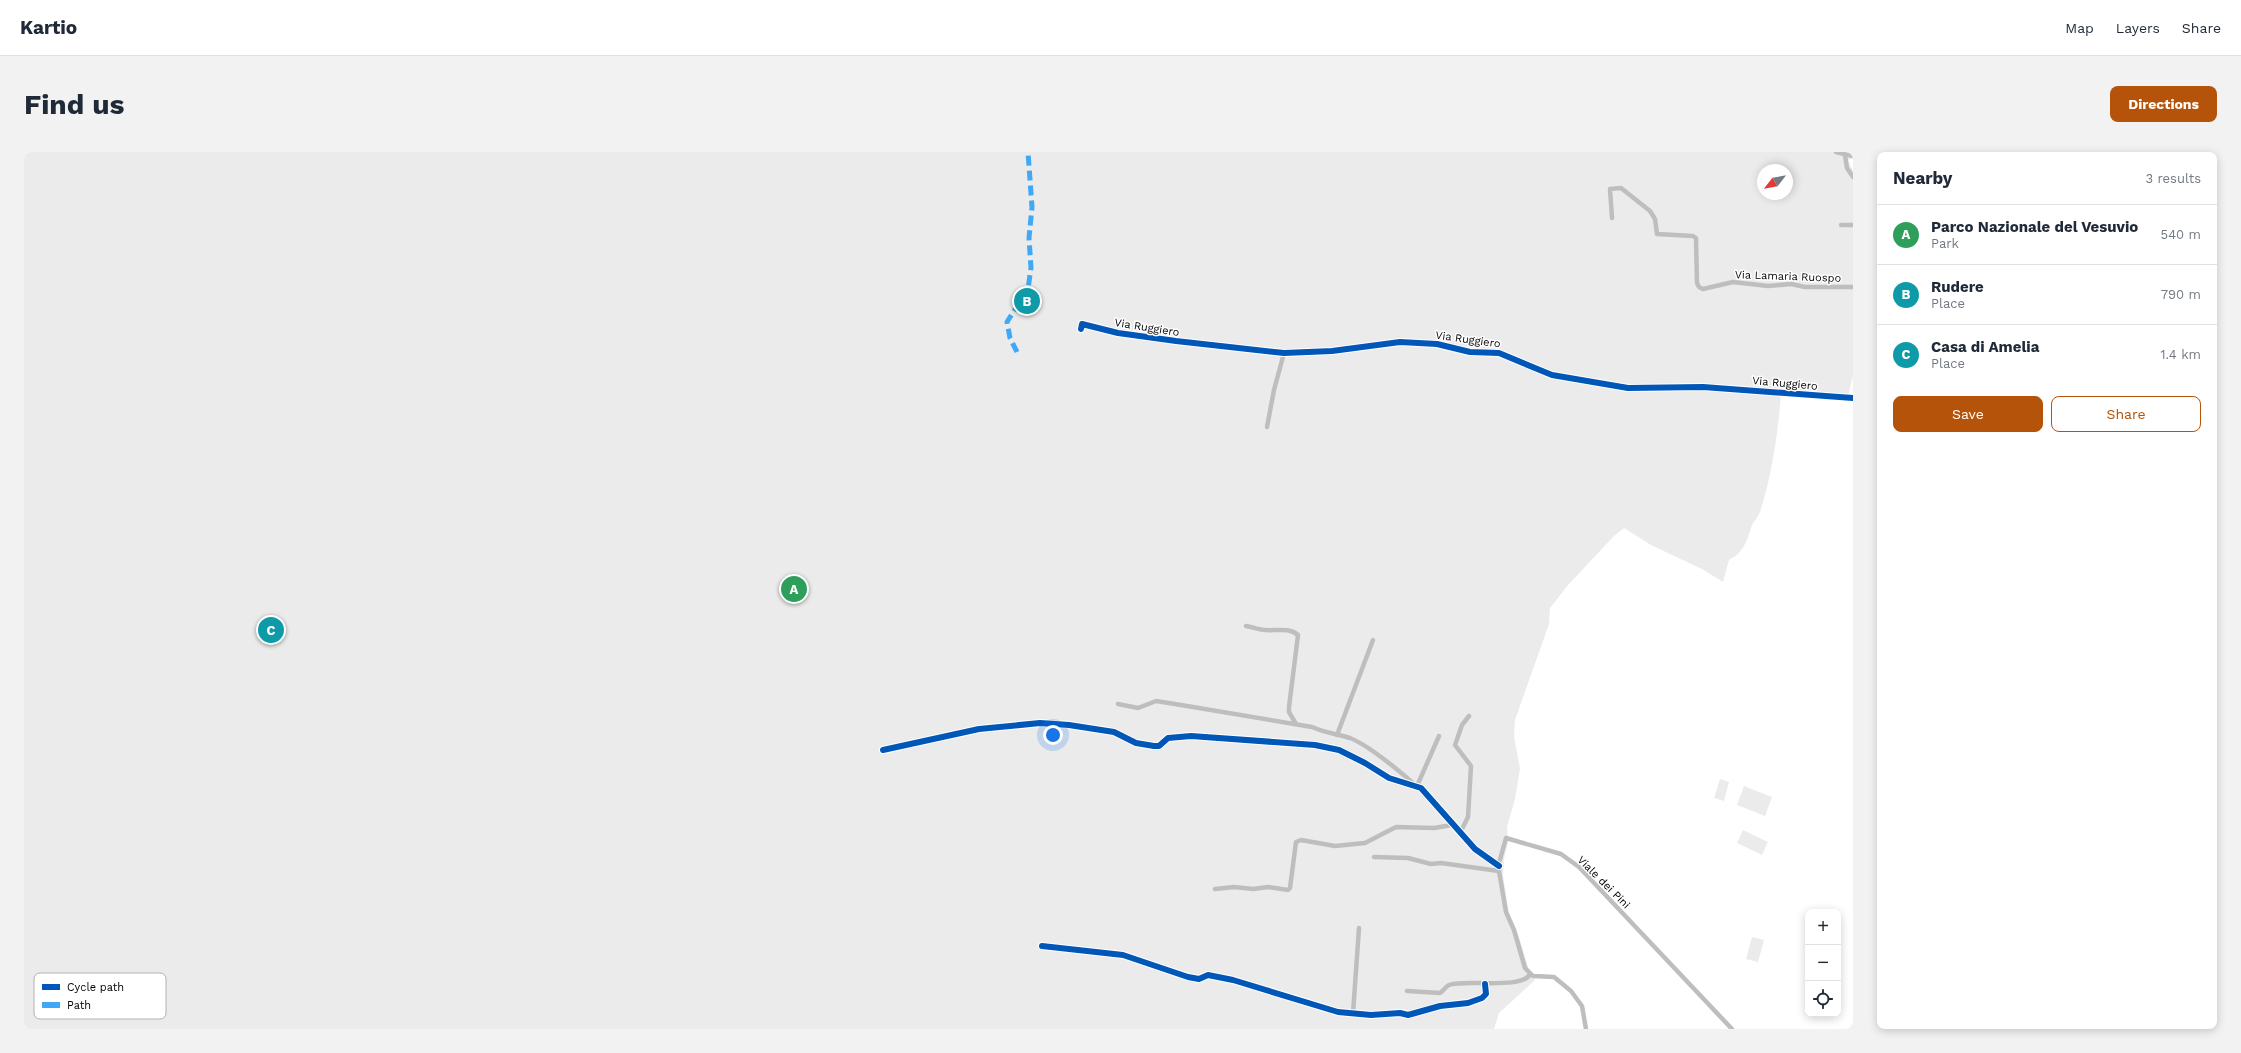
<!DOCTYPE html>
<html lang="en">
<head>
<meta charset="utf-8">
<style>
  :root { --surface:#fff; --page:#f2f2f3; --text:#1f2937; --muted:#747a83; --line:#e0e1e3; --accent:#b45309 }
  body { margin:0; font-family:"Work Sans",sans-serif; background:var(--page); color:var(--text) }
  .controls { position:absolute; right:12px; bottom:12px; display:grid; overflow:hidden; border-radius:8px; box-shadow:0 2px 10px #0003 }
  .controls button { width:36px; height:36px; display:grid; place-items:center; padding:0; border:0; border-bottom:1px solid var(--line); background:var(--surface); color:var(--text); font:20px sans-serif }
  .compass { position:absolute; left:1733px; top:12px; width:36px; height:36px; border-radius:50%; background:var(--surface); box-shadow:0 2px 10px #0003; rotate:239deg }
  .you { position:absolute; left:1029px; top:583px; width:14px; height:14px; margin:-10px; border:3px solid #fff; border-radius:50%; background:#1a73e8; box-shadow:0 0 0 6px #1a73e833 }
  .badge { display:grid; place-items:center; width:26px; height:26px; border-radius:50%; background:var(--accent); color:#fff; font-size:13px; font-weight:700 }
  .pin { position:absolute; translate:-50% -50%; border:2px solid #fff; box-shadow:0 1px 4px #0006 }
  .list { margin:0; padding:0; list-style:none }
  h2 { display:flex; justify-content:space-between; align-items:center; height:52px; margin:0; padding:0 16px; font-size:17px }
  h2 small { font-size:13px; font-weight:400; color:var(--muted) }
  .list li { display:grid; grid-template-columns:26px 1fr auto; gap:12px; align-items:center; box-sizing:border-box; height:60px; padding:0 16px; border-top:1px solid var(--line) }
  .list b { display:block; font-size:15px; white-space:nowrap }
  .list p { margin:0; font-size:13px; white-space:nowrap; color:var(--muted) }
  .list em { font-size:13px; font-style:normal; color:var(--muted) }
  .actions { display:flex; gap:8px; padding:12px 16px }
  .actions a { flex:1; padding:9px 0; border:1px solid var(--accent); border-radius:8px; text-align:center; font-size:14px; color:var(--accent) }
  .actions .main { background:var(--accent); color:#fff }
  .icon { flex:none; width:22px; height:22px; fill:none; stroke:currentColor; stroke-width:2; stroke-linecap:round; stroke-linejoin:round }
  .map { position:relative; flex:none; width:1829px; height:877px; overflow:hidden; border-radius:8px }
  header { display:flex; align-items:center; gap:24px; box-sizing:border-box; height:56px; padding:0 20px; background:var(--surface); border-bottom:1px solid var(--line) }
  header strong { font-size:19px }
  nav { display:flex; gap:22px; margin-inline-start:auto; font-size:14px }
  .intro { display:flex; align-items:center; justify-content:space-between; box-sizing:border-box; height:96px; padding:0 24px }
  h1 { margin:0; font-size:28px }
  .button { padding:10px 18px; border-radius:8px; background:var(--accent); color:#fff; font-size:14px; font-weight:700 }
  main { display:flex; gap:24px; padding:0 24px }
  aside { flex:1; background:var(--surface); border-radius:8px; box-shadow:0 2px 10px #0003 }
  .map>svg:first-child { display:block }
  .green { fill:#ebebeb; fill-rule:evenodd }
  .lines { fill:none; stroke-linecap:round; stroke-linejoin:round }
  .minor { stroke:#bebebe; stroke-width:4.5 }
  .quiet { stroke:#3fa9f5; stroke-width:5; stroke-dasharray:10 5; stroke-linecap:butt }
  .cycleway-casing { stroke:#fff; stroke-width:8 }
  .cycleway { stroke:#0057b8; stroke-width:6 }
  .labels { text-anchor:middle; stroke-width:3; stroke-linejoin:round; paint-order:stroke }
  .street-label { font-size:11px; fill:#000; stroke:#fff }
  .key { fill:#fff; stroke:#b2b2b2; stroke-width:1 }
  .key-label { font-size:11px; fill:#000 }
</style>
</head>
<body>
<header>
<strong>Kartio</strong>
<nav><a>Map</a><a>Layers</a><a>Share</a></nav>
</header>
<div class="intro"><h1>Find us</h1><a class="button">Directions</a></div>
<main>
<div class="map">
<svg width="1829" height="877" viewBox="0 0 1829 877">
  <rect width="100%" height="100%" fill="#fff"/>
  <g class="green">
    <path d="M 0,0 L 1829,0 L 1829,6 L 1824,8 L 1829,19 L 1829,224 L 1823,247 L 1757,242 C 1754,281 1748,323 1736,360 C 1734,365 1730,369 1728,373 C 1723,388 1720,401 1705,408 L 1699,430 L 1678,417 L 1627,393 L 1600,376 L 1590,384 L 1544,433 L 1526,456 L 1525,472 L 1491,568 L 1490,584 L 1496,617 L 1491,647 L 1483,675 L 1484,691 L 1480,707 L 1479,724 L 1485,762 L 1494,782 L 1505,818 L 1511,828 L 1475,861 L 1470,877 L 0,877 ZM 1739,18 L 1763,18 L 1763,42 L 1739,42 Z"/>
    <polygon points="1696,627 1705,630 1700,649 1690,646"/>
    <polygon points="1720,634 1748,645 1741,664 1713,653"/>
    <polygon points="1719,678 1744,690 1738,703 1713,691"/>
    <polygon points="1728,785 1740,788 1734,810 1722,807"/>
  </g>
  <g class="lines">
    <g class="minor">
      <polyline points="1812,0 1829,4"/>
      <polyline points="1821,3 1823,16 1829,25"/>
      <polyline points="1588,66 1586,37 1597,36 1626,59 1631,67 1633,82 1669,84 1672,86 1673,131 1675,135 1679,137 1709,130 1744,134 1767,132 1781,135 1829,135"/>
      <polyline points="1817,73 1829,73"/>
      <polyline points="1057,177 1058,172 1094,181 1152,189 1260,201 1308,199 1376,190 1413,192 1446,200 1475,201 1528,223 1604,236 1679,235 1829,246"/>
      <polyline points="1243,275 1250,238 1260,201"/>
      <path d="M 1222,474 C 1229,475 1235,478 1242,478 C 1252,479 1265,475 1274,483 L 1265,555 L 1265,560 L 1272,572"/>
      <path d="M 1094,552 L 1114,556 L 1132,549 L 1151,552 L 1288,575 C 1301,581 1314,582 1326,586 C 1344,593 1377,620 1391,633"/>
      <polyline points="1313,583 1349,488"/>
      <polyline points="859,598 955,577 1016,571 1045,573 1090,580 1112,591 1130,594 1135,594 1144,586 1167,584 1291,593 1315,598 1341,611 1365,626 1397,636 1451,697 1475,714"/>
      <polyline points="1393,634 1415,584"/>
      <polyline points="1436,681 1444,665 1447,614 1431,593 1438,573 1445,564"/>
      <polyline points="1350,705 1384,706 1407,712 1417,711 1475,719"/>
      <polyline points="1191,737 1210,735 1229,737 1244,735 1264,738 1266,736 1272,690 1277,688 1311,694 1341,691 1372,675 1410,676 1428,673"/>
      <polyline points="1018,794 1099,803 1164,825 1175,827 1184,823 1209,828 1314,860 1347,863 1376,861 1384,863 1416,854 1444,851 1458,846 1462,842 1461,832"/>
      <path d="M 1383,839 L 1416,841 C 1419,839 1421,835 1425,833 C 1440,827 1499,838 1506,822"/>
      <polyline points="1329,861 1335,776"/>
      <polyline points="1562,877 1558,854 1547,839 1530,825 1509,824 1501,816 1490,778 1482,760 1475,719 1475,711 1482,686 1537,702 1555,715 1708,877"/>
    </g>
    <polyline class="quiet" points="993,200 986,186 983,170 1004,137 1007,116 1005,86 1008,55 1004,0"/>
    <g class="cycleway-casing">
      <g id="cycleway">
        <polyline points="1057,177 1058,172 1094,181 1152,189 1260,201 1308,199 1376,190 1413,192 1446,200 1475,201 1528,223 1604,236 1679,235 1829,246"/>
        <polyline points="859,598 955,577 1016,571 1045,573 1090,580 1112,591 1130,594 1135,594 1144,586 1167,584 1291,593 1315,598 1341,611 1365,626 1397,636 1451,697 1475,714"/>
        <polyline points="1018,794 1099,803 1164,825 1175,827 1184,823 1209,828 1314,860 1347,863 1376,861 1384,863 1416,854 1444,851 1458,846 1462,842 1461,832"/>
      </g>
    </g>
    <use href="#cycleway" class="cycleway"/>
  </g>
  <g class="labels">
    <g class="street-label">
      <text transform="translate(1764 124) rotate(2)" y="4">Via Lamaria Ruospo</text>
      <text transform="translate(1123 175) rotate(9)" y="4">Via Ruggiero</text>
      <text transform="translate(1444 187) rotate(8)" y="4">Via Ruggiero</text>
      <text transform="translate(1761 231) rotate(5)" y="4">Via Ruggiero</text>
      <text transform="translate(1580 730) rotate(45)" y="4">Viale dei Pini</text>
    </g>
  </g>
  <rect x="10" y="821" width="132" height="46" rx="6" class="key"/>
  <rect x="18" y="832" width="18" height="6" fill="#0057b8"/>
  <rect x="18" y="850" width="18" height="6" fill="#3fa9f5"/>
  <g class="key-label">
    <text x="43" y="839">Cycle path</text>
    <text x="43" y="857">Path</text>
  </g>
</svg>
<div class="controls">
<button>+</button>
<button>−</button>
<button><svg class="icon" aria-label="locate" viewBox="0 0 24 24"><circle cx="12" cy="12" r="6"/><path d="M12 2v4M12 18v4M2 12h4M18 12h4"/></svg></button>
</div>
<svg class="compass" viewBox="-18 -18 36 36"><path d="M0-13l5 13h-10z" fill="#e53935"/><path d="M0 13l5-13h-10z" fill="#747a83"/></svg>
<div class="you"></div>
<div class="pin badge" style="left:770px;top:437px;background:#2e9e5b">A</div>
<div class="pin badge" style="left:1003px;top:149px;background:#0f9aa8">B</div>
<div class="pin badge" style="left:247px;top:478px;background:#0f9aa8">C</div>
</div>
<aside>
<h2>Nearby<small>3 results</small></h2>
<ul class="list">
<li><span class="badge" style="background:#2e9e5b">A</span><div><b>Parco Nazionale del Vesuvio</b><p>Park</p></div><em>540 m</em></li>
<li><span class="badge" style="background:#0f9aa8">B</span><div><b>Rudere</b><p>Place</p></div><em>790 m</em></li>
<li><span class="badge" style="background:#0f9aa8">C</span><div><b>Casa di Amelia</b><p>Place</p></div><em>1.4 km</em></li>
</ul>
<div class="actions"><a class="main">Save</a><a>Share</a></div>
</aside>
</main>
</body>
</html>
